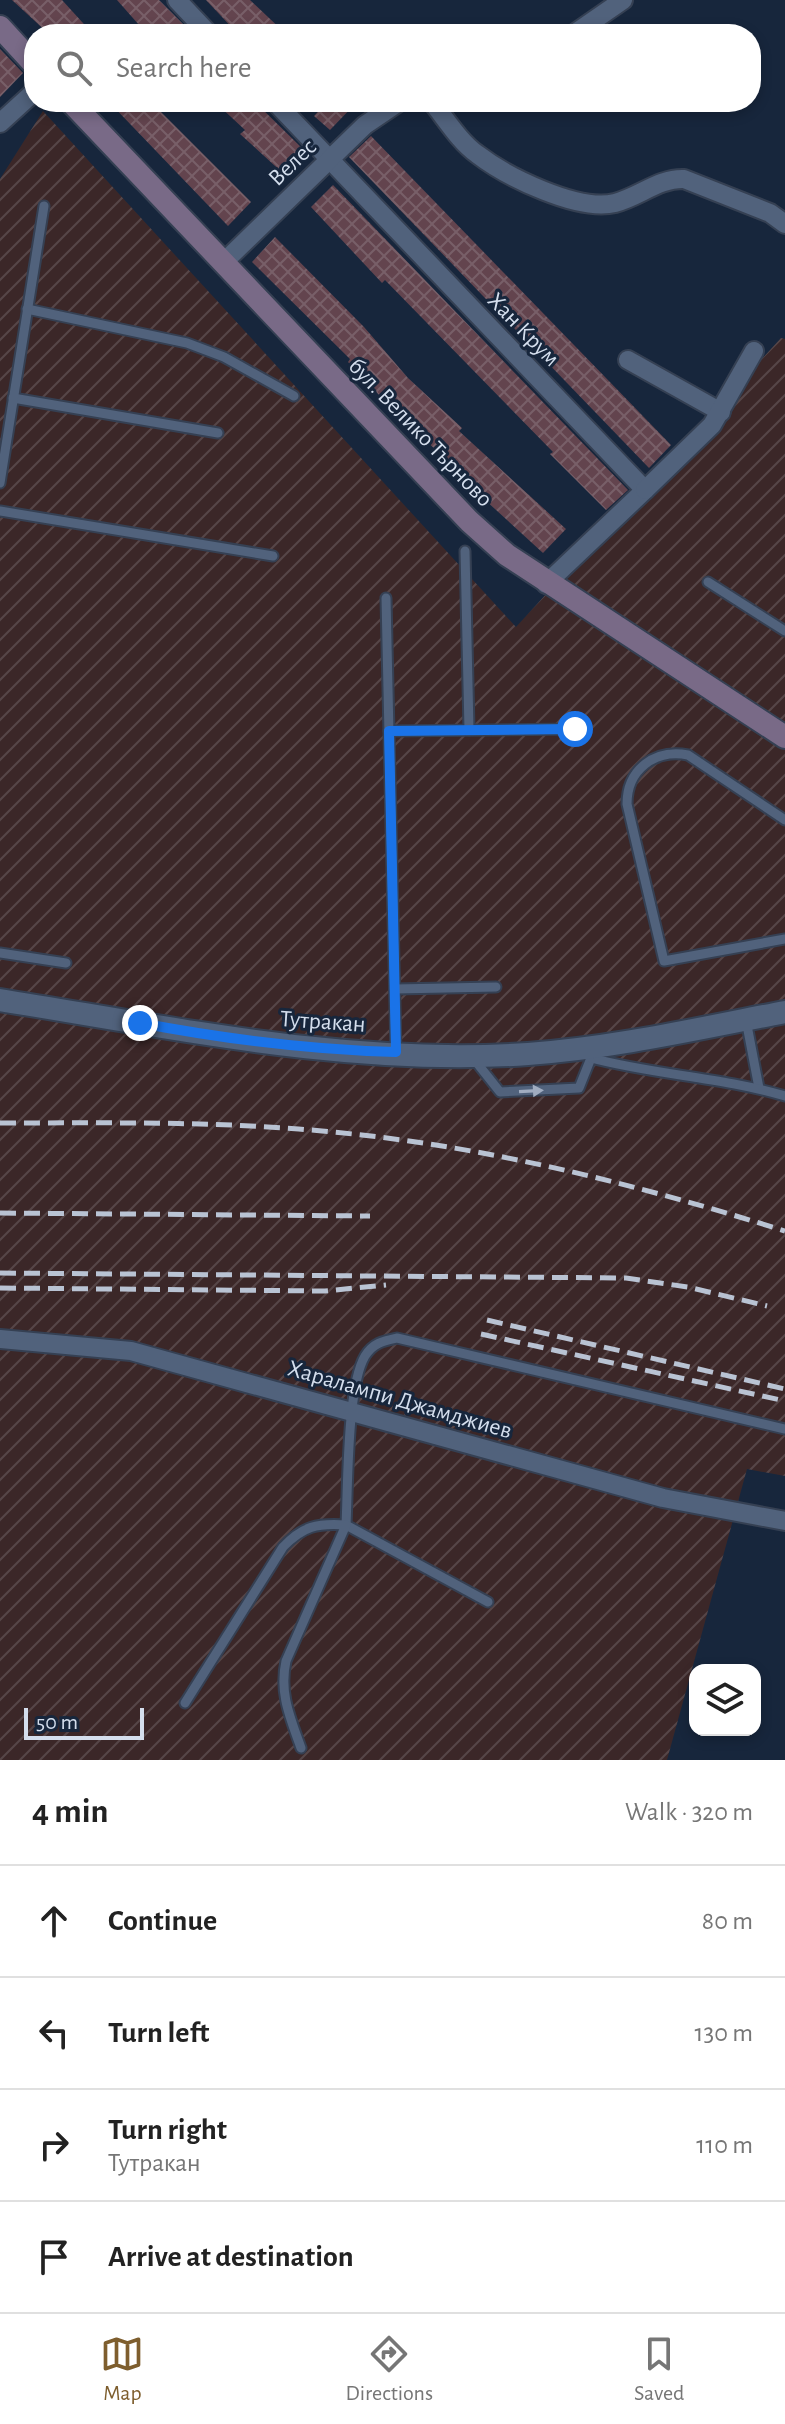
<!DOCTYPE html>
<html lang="en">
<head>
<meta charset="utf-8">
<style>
  :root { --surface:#fff; --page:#f2f2f2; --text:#222; --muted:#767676; --line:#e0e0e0; --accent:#7e5e2e }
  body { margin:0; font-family:"Alegreya Sans",sans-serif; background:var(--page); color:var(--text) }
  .controls { position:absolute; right:24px; bottom:24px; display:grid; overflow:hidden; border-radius:16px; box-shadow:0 4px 12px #0003 }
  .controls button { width:72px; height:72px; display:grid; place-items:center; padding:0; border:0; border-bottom:2px solid var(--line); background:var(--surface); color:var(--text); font:40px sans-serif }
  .scale { position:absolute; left:24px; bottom:20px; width:120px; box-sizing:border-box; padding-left:8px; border:4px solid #d4deed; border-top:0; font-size:22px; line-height:28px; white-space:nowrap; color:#d4deed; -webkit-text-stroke:6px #17263c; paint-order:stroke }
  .stop { position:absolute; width:24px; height:24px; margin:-18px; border:6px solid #1a73e8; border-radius:50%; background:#fff }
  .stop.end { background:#1a73e8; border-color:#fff; box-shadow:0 2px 8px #0008 }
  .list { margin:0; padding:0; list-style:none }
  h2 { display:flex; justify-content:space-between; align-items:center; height:104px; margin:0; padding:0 32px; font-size:34px }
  h2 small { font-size:26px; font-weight:400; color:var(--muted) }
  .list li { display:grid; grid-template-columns:52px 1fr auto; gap:24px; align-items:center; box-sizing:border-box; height:112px; padding:0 32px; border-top:2px solid var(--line) }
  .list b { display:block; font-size:30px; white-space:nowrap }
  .list p { margin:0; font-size:26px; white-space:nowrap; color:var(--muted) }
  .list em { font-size:26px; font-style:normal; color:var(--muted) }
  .icon { flex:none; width:44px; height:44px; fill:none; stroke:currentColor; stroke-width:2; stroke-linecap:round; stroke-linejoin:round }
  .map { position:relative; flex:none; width:785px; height:1760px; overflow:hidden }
  .search { position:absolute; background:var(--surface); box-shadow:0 4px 12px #0003; left:24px; right:24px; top:24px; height:88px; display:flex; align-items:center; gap:20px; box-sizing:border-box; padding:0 28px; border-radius:32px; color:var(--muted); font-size:30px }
  .sheet { height:552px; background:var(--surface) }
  nav { display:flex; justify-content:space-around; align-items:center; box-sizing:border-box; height:112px; border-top:2px solid var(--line); background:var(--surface); font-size:22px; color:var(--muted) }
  nav a { display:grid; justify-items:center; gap:4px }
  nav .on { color:var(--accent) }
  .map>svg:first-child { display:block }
  .industrial { fill:url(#industrial-furrows) }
  .building { fill:url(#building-cross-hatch) }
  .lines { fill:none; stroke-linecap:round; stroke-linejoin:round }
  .service-casing { stroke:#354053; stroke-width:13 }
  .minor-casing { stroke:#354053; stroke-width:22 }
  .tertiary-casing { stroke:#354053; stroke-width:26 }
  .secondary-casing { stroke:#354053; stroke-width:26 }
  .service { stroke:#51627c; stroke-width:9 }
  .minor { stroke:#51627c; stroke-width:18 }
  .tertiary { stroke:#51627c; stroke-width:22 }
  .secondary { stroke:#796a87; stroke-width:22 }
  .rail { stroke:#b9c3d3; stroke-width:5; stroke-dasharray:16 8; stroke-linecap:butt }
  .oneway { fill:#a0acc0 }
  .route { stroke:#1a73e8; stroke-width:10 }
  .labels { text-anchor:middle; stroke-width:6; stroke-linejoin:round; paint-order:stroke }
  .street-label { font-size:24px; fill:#d4deed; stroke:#17263c }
</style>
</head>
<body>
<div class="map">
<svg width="785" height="1760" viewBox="0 0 785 1760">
  <defs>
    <pattern id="industrial-furrows" width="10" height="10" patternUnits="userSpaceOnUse" patternTransform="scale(2)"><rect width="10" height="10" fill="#3b2728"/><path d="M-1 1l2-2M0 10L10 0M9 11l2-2" fill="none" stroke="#564648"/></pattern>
    <pattern id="building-cross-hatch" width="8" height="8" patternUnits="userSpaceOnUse" patternTransform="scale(2)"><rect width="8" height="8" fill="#63444e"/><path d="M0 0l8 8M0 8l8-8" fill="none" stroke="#785f68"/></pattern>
  </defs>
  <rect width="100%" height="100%" fill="#17263c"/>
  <polygon class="industrial" points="43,111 516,627 781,338 785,339 785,1476 747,1469 667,1760 0,1760 0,179"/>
  <g class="building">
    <polygon points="12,0 62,0 93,34 49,34"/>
    <polygon points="117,0 159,0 193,34 147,34"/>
    <polygon points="206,0 250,0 286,34 238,34"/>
    <polygon points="0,49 23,73 0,97"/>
    <polygon points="109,102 163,102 157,108 251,202 228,226"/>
    <polygon points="215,102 255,102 307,153 286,176 240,134 245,130"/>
    <polygon points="327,102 357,102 330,130 314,116"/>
    <polygon points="371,136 671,445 649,468 349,157"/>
    <polygon points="333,185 628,490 606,510 550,454 553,452 385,280 382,283 311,207"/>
    <polygon points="275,237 364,327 408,378 462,428 459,431 566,529 543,553 447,465 450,463 396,413 348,362 350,359 252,262"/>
  </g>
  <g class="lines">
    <g class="service-casing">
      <g id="service">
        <polyline points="27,309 187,343 224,357 294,396"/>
        <polyline points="13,398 218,433"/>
        <polyline points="0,483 44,206"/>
        <polyline points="0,511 273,556"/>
        <polyline points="465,551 469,730"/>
        <polyline points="708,582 785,631"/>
        <polyline points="386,598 396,1052"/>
        <polyline points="389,731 575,729"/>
        <path d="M 785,820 L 688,755 C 655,749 627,769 627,804 L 664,961 L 785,939"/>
        <polyline points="0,953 66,963"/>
        <polyline points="395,989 496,987"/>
        <polyline points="746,1020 759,1088"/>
        <polyline points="473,1058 500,1092 579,1088 593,1053"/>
        <path d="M 591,1058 C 655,1075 721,1077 785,1096"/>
        <path d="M 488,1602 L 346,1525 C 348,1486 347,1386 365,1356 C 373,1343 383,1341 397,1338 L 785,1429"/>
        <path d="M 185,1703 L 283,1547 C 303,1526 317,1523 346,1525 L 286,1661 C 279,1693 290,1717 301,1748"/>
      </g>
    </g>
    <g class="minor-casing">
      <g id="minor">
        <polyline points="177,0 209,34"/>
        <polyline points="574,34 623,0"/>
        <polyline points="275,102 645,490 546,584"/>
        <path d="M 432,102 C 446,119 459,141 477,154 C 507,177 578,212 615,203 C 639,197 659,178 684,179 L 770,213 L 785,224"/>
        <polyline points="0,123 34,92"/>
        <polyline points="224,262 365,125 399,102"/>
        <polyline points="628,360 721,412"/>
        <polyline points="645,490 712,425 754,351"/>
        <polyline points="0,1339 131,1351 663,1498 785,1521"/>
      </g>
    </g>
    <g class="tertiary-casing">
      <path id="tertiary" d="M 0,1000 C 175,1028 350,1066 528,1054 C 614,1048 701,1028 785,1012"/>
    </g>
    <g class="secondary-casing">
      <g id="secondary">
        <polyline points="0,27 34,64"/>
        <polyline points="71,102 469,521 507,555 785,737"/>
      </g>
    </g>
    <use href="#service" class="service"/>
    <use href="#minor" class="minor"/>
    <use href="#tertiary" class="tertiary"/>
    <use href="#secondary" class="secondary"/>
    <g class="rail">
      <path d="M 0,1123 C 107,1123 215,1121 322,1131 C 482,1145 632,1183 785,1231"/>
      <polyline points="0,1213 370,1216"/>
      <polyline points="0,1273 626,1278 688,1287 767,1306"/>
      <polyline points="0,1288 325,1291 386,1285"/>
      <polyline points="487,1320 785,1389"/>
      <polyline points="481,1334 785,1401"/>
    </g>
  </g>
  <defs><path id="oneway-solid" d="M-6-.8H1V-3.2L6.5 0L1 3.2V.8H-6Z" transform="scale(2)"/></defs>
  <use class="oneway" href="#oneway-solid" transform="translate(531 1091) rotate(-3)"/>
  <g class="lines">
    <path class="route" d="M 140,1023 C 225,1039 309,1050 396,1052 L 389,731 L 575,729"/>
  </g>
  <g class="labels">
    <g class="street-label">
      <text transform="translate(292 162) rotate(-44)" y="8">Велес</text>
      <text transform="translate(524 329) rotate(46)" y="8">Хан Крум</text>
      <text transform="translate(421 432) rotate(46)" y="8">бул. Велико Търново</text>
      <text transform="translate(323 1021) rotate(4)" y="8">Тутракан</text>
      <text transform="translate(400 1399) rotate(16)" y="8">Харалампи Джамджиев</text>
    </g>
  </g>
</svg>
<div class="controls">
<button><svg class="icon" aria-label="layers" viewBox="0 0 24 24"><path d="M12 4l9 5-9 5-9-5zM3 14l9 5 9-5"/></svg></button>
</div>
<div class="scale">50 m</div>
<div class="stop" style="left:575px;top:729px"></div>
<div class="stop end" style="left:140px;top:1023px"></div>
<div class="search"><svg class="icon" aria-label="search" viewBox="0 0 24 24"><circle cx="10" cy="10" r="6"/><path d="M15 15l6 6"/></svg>Search here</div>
</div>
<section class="sheet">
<h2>4 min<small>Walk · 320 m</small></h2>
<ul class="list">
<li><svg class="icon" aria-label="ahead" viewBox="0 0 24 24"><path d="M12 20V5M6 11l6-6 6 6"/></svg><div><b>Continue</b></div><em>80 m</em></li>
<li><svg class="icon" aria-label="left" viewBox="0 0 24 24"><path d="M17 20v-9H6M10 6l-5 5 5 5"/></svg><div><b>Turn left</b></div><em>130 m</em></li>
<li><svg class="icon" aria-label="right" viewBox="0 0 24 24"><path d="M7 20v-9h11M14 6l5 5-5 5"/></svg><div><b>Turn right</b><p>Тутракан</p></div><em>110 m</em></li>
<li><svg class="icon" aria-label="arrive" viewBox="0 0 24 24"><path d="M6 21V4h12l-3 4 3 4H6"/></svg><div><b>Arrive at destination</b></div></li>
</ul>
</section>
<nav>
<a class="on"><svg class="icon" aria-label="map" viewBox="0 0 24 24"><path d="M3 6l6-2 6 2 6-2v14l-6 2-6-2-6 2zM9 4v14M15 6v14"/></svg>Map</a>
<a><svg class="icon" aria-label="directions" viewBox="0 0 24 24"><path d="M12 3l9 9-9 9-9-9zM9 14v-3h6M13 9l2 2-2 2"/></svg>Directions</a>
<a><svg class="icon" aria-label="saved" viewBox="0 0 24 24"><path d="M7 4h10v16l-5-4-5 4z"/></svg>Saved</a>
</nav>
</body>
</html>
